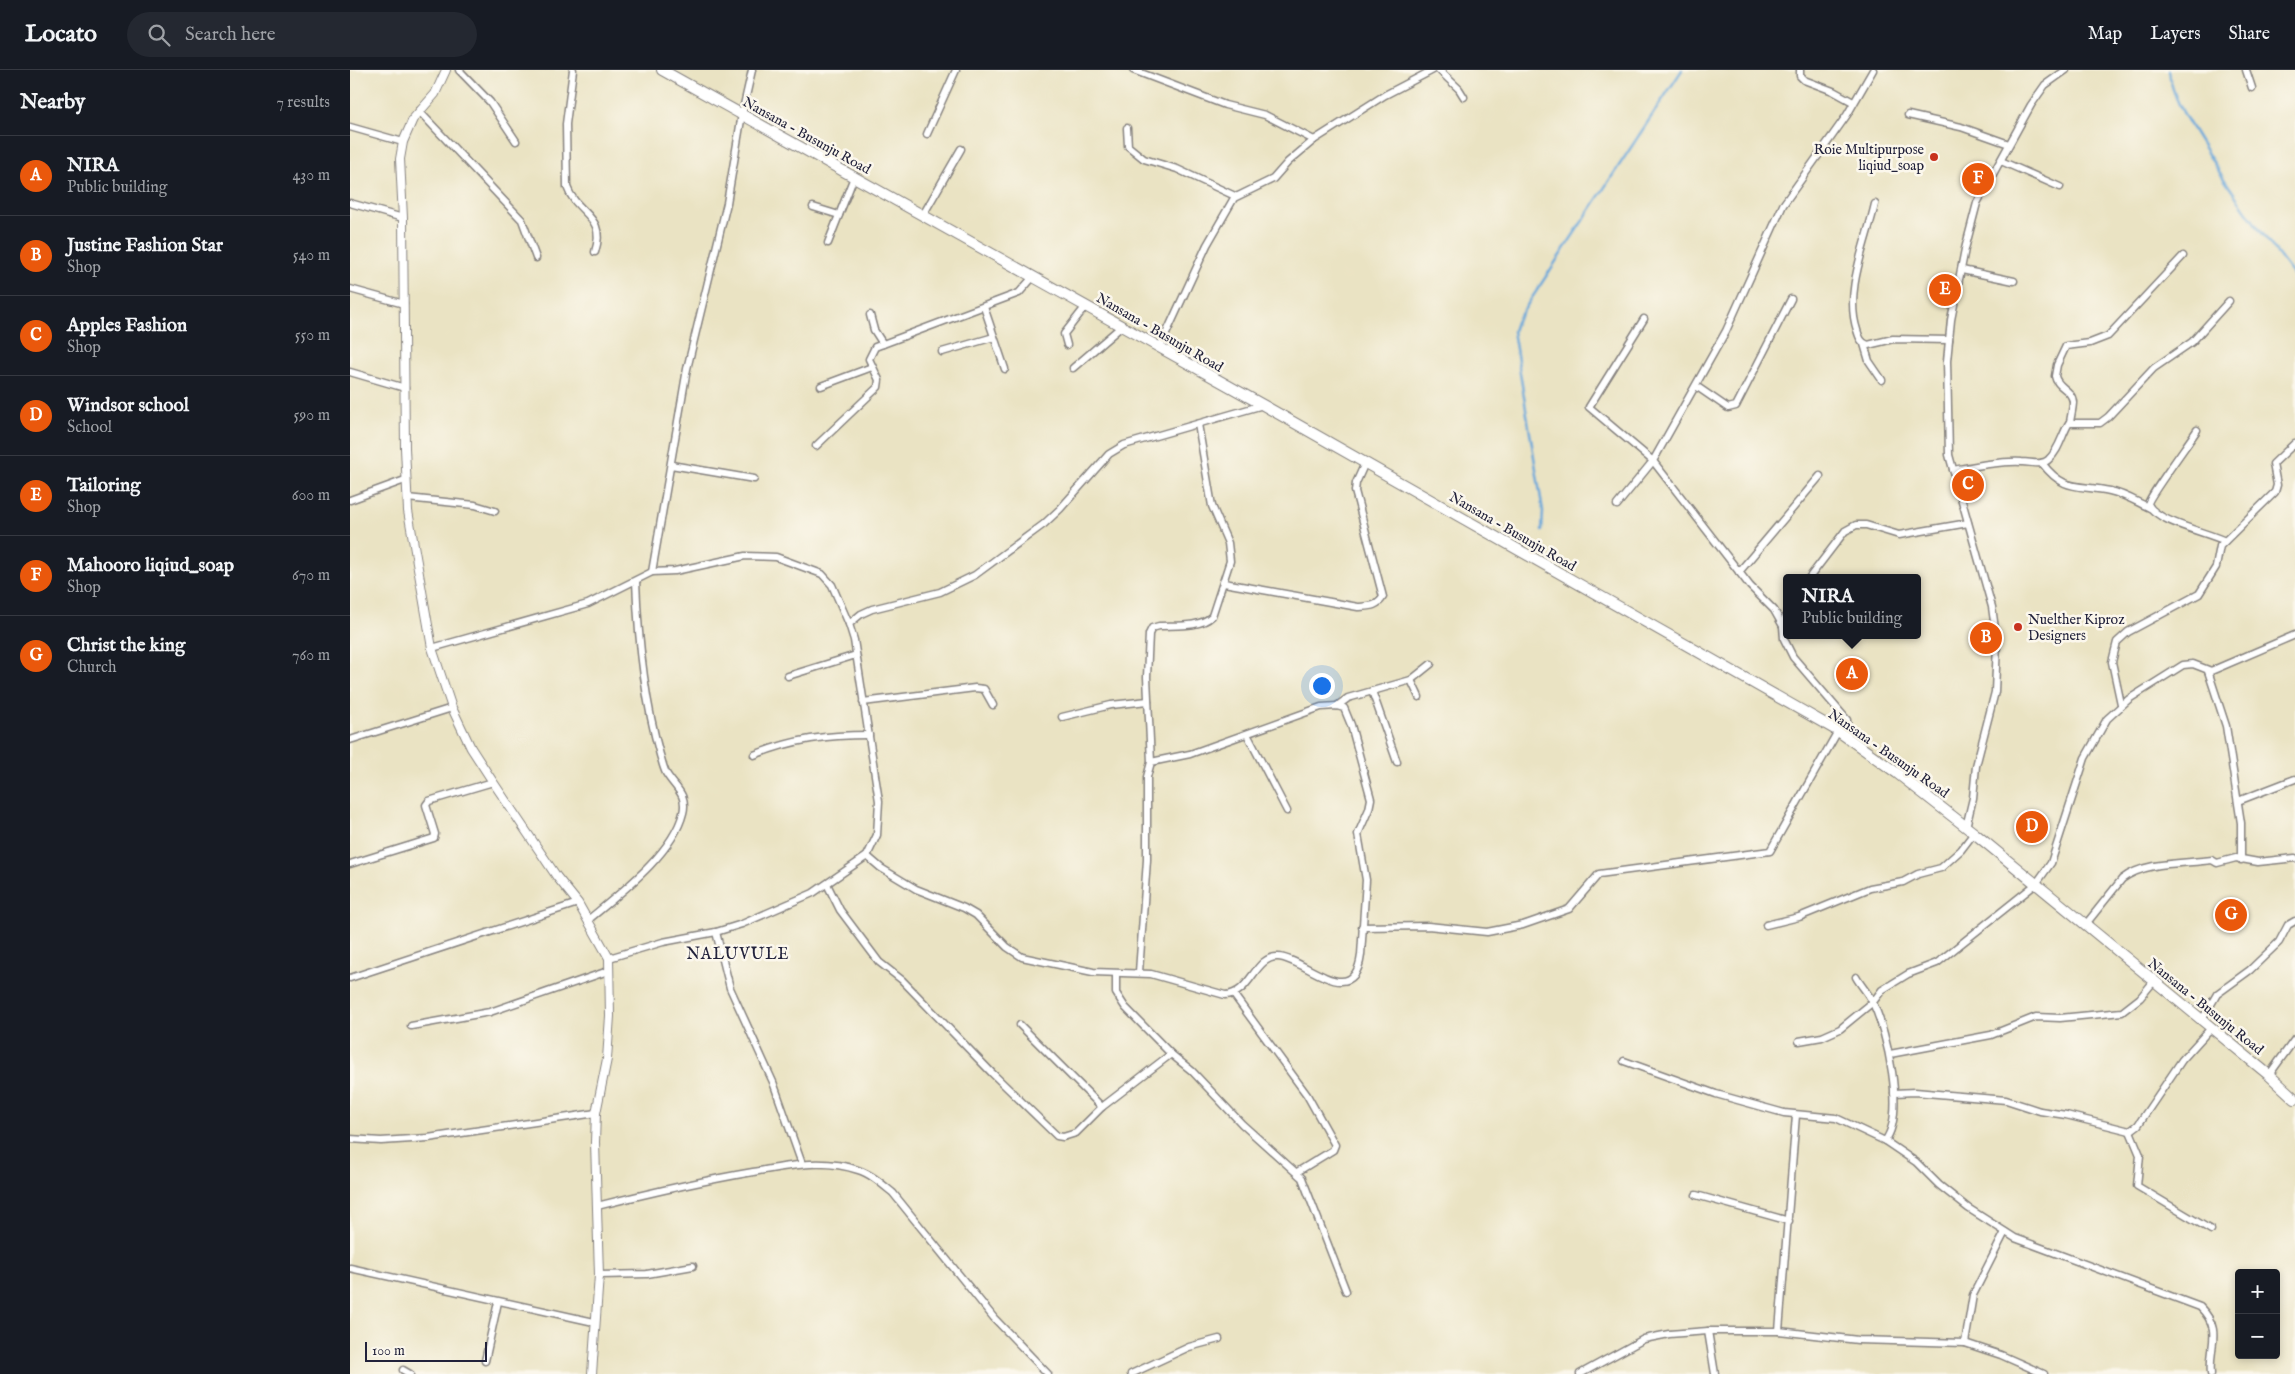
<!DOCTYPE html>
<html lang="en">
<head>
<meta charset="utf-8">
<style>
  :root { --surface:#171b24; --page:#242831; --text:#f1f3f6; --muted:#9ea1a6; --line:#363941; --accent:#ea580c }
  body { margin:0; font-family:"IM FELL English",serif; background:var(--page); color:var(--text) }
  .controls { position:absolute; right:15px; bottom:15px; display:grid; overflow:hidden; border-radius:5px; box-shadow:0 2px 8px #0003 }
  .controls button { width:45px; height:45px; display:grid; place-items:center; padding:0; border:0; border-bottom:1px solid var(--line); background:var(--surface); color:var(--text); font:25px sans-serif }
  .scale { position:absolute; left:15px; bottom:12px; width:122px; box-sizing:border-box; padding-left:5px; border:2px solid #22223b; border-top:0; font-size:14px; line-height:18px; white-space:nowrap; color:#22223b; -webkit-text-stroke:4px #fbf7ec; paint-order:stroke }
  .you { position:absolute; left:971px; top:615px; width:18px; height:18px; margin:-12px; border:4px solid #fff; border-radius:50%; background:#1a73e8; box-shadow:0 0 0 8px #1a73e833 }
  .badge { display:grid; place-items:center; width:32px; height:32px; border-radius:50%; background:var(--accent); color:#fff; font-size:16px; font-weight:700 }
  .pin { position:absolute; translate:-50% -50%; border:2px solid #fff; box-shadow:0 1px 5px #0006 }
  .popup { position:absolute; left:1433px; top:504px; width:138px; height:65px; box-sizing:border-box; display:grid; place-content:center; border-radius:5px; background:var(--surface); filter:drop-shadow(0 1px 4px #0005); font-size:16px; white-space:nowrap; color:var(--muted) }
  .popup b { font-size:19px; color:var(--text) }
  .popup::after { content:''; position:absolute; left:50%; top:100%; margin-left:-10px; border:10px solid transparent; border-top-color:var(--surface) }
  .list { margin:0; padding:0; list-style:none }
  h2 { display:flex; justify-content:space-between; align-items:center; height:65px; margin:0; padding:0 20px; font-size:21px }
  h2 small { font-size:16px; font-weight:400; color:var(--muted) }
  .list li { display:grid; grid-template-columns:32px 1fr auto; gap:15px; align-items:center; box-sizing:border-box; height:80px; padding:0 20px; border-top:1px solid var(--line) }
  .list b { display:block; font-size:19px; white-space:nowrap }
  .list p { margin:0; font-size:16px; white-space:nowrap; color:var(--muted) }
  .list em { font-size:16px; font-style:normal; color:var(--muted) }
  .icon { flex:none; width:28px; height:28px; fill:none; stroke:currentColor; stroke-width:2; stroke-linecap:round; stroke-linejoin:round }
  .map { position:relative; flex:none; width:1945px; height:1304px; overflow:hidden }
  header { display:flex; align-items:center; gap:30px; box-sizing:border-box; height:70px; padding:0 25px; background:var(--surface); border-bottom:1px solid var(--line) }
  header strong { font-size:24px }
  nav { display:flex; gap:28px; margin-inline-start:auto; font-size:18px }
  .search { width:350px; height:45px; background:var(--page); display:flex; align-items:center; gap:12px; box-sizing:border-box; padding:0 18px; border-radius:28px; color:var(--muted); font-size:19px }
  main { display:flex }
  aside { flex:1; background:var(--surface) }
  .map>svg:first-child { display:block }
  .lines { fill:none; stroke-linecap:round; stroke-linejoin:round }
  .stream { stroke:#68a7da; stroke-width:2.5 }
  .minor-casing { stroke:#86827f; stroke-width:9 }
  .tertiary-casing { stroke:#86827f; stroke-width:10 }
  .primary-casing { stroke:#86827f; stroke-width:12 }
  .minor { stroke:#fff; stroke-width:6 }
  .tertiary { stroke:#fff; stroke-width:8 }
  .primary { stroke:#fff; stroke-width:10 }
  .poi-dot { fill:#c8321e; stroke:#fbf7ec; stroke-width:2 }
  .labels { text-anchor:middle; stroke-width:5; stroke-linejoin:round; paint-order:stroke }
  .street-label { font-size:14px; fill:#22223b; stroke:#fbf7ec }
  .poi-label { font-size:14px; fill:#22223b; stroke:#fbf7ec; text-anchor:end }
  .quarter-label { font-size:16px; letter-spacing:1px; fill:#22223b; stroke:#fbf7ec }
</style>
</head>
<body>
<header>
<strong>Locato</strong>
<div class="search"><svg class="icon" aria-label="search" viewBox="0 0 24 24"><circle cx="10" cy="10" r="6"/><path d="M15 15l6 6"/></svg>Search here</div>
<nav><a>Map</a><a>Layers</a><a>Share</a></nav>
</header>
<main>
<aside>
<h2>Nearby<small>7 results</small></h2>
<ul class="list">
<li><span class="badge">A</span><div><b>NIRA</b><p>Public building</p></div><em>430 m</em></li>
<li><span class="badge">B</span><div><b>Justine Fashion Star</b><p>Shop</p></div><em>540 m</em></li>
<li><span class="badge">C</span><div><b>Apples Fashion</b><p>Shop</p></div><em>550 m</em></li>
<li><span class="badge">D</span><div><b>Windsor school</b><p>School</p></div><em>590 m</em></li>
<li><span class="badge">E</span><div><b>Tailoring</b><p>Shop</p></div><em>600 m</em></li>
<li><span class="badge">F</span><div><b>Mahooro liqiud_soap</b><p>Shop</p></div><em>670 m</em></li>
<li><span class="badge">G</span><div><b>Christ the king</b><p>Church</p></div><em>760 m</em></li>
</ul>
</aside>
<div class="map">
<svg width="1945" height="1304" viewBox="0 0 1945 1304">
  <rect width="100%" height="100%" fill="#fbf7ec"/>
  <filter id="ink" filterUnits="userSpaceOnUse"><feTurbulence type="fractalNoise" baseFrequency=".02" numOctaves="2"/><feDisplacementMap in="SourceGraphic" scale="10" xChannelSelector="R" yChannelSelector="G"/><feConvolveMatrix kernelMatrix="1 2 1 2 8 2 1 2 1" color-interpolation-filters="sRGB"/></filter>
  <filter id="wash" filterUnits="userSpaceOnUse"><feTurbulence type="fractalNoise" baseFrequency=".0096" numOctaves="4" result="noise"/><feDisplacementMap in="SourceGraphic" scale="20" xChannelSelector="R" yChannelSelector="G"/><feGaussianBlur stdDeviation="1.12" result="paint"/><feColorMatrix in="noise" values="0 0 0 0 0 0 0 0 0 0 0 0 0 0 0 0 0 1.4 0 .05"/><feComposite in="paint" operator="in"/></filter>
  <g filter="url(#wash)">
    <rect width="100%" height="100%" fill="#eae3c3"/>
    <g class="lines">
      <g class="stream">
        <path d="M 1819,0 C 1821,27 1839,53 1853,76 C 1881,122 1912,164 1945,207"/>
        <polyline points="1192,461 1193,441 1163,261 1166,252 1332,0"/>
      </g>
    </g>
  </g>
  <g filter="url(#ink)">
    <g class="lines">
      <g class="minor-casing">
        <g id="minor">
          <polyline points="109,0 140,32 166,71"/>
          <path d="M 223,0 L 216,54 L 217,117 C 227,145 257,145 245,182"/>
          <polyline points="783,0 875,35 915,45 964,70"/>
          <polyline points="1089,0 1109,19 1114,27"/>
          <polyline points="1450,0 1450,6 1454,10 1483,21 1503,32"/>
          <polyline points="1896,0 1902,18"/>
          <polyline points="69,41 172,150 186,188"/>
          <polyline points="1558,45 1611,57 1659,74"/>
          <polyline points="0,57 53,72"/>
          <polyline points="777,58 778,76 794,89 827,99 885,126"/>
          <polyline points="577,64 606,0"/>
          <polyline points="1651,91 1710,117"/>
          <polyline points="0,133 53,148"/>
          <path d="M 1525,134 C 1516,174 1494,221 1507,260 C 1509,267 1511,273 1518,275 L 1543,269 L 1599,270"/>
          <polyline points="463,137 489,145"/>
          <polyline points="573,145 611,79"/>
          <polyline points="478,173 504,107"/>
          <polyline points="1612,200 1664,211"/>
          <polyline points="0,219 54,234"/>
          <polyline points="634,237 655,299"/>
          <polyline points="520,245 524,260 533,274"/>
          <polyline points="1514,274 1519,291 1532,310"/>
          <polyline points="717,275 714,264 736,236"/>
          <polyline points="810,277 857,175 884,128 923,109 938,92 964,70 1035,25 1083,0"/>
          <polyline points="592,282 644,267"/>
          <polyline points="723,298 772,256"/>
          <polyline points="0,302 55,318"/>
          <polyline points="471,316 522,297"/>
          <polyline points="1346,316 1378,338 1386,336 1441,229"/>
          <path d="M 1720,352 C 1721,345 1723,338 1723,332 C 1722,319 1707,318 1705,306 L 1707,295 L 1716,276 L 1740,273 L 1758,266 L 1833,186"/>
          <path d="M 1847,360 C 1840,371 1798,428 1798,434 C 1806,452 1857,462 1875,471"/>
          <polyline points="466,376 528,317 529,310 519,289 525,277 669,223 683,207"/>
          <path d="M 1692,393 C 1715,423 1728,414 1760,421 C 1774,424 1787,432 1800,438"/>
          <polyline points="321,395 404,409"/>
          <path d="M 1603,400 C 1625,396 1649,391 1672,392 C 1681,392 1691,396 1698,390 C 1709,381 1712,364 1719,353 L 1750,353 L 1758,347 L 1804,298 L 1842,272 L 1879,231"/>
          <polyline points="57,428 125,435 145,441"/>
          <polyline points="0,430 55,410"/>
          <polyline points="1267,435 1303,391 1239,337 1294,249"/>
          <polyline points="302,502 337,299 377,133 392,44 402,0"/>
          <polyline points="1389,502 1470,406"/>
          <polyline points="1459,508 1495,461 1506,455 1516,455 1549,465 1618,453"/>
          <path d="M 874,513 L 1008,537 C 1019,536 1027,537 1033,527 L 1005,421 L 1006,413 L 1015,393"/>
          <polyline points="1433,556 1437,543"/>
          <polyline points="82,578 238,534 302,502 325,501 395,486 426,487 472,504 482,515 499,554"/>
          <polyline points="1858,601 1876,656 1891,753 1891,790"/>
          <polyline points="438,606 506,585"/>
          <polyline points="1061,610 1069,627"/>
          <polyline points="1022,621 1047,692"/>
          <polyline points="513,632 625,618 634,619 643,635"/>
          <polyline points="1771,634 1762,592 1767,572 1778,562 1849,524 1866,497 1870,476 1925,422 1927,415 1923,394 1945,373"/>
          <polyline points="987,636 998,628 1061,610 1081,594"/>
          <polyline points="712,647 761,635 798,631"/>
          <polyline points="897,664 937,741"/>
          <polyline points="1498,668 1497,650 1443,587 1434,569 1433,556 1424,540 1400,516 1303,391 1376,261 1433,135 1497,45 1523,0"/>
          <polyline points="0,670 102,638"/>
          <path d="M 404,685 C 444,669 477,665 519,665"/>
          <polyline points="1888,731 1945,709"/>
          <polyline points="1616,757 1623,728 1626,696 1645,622 1647,573 1642,537 1599,385 1597,291 1601,250 1615,179 1627,133 1681,35 1695,15 1716,0"/>
          <path d="M 517,786 L 531,798 L 566,819 L 614,838 L 626,845 L 657,877 L 672,887 L 743,902 L 801,904 L 875,925 C 901,925 904,886 928,887 C 954,888 1004,942 1011,885 L 1016,810 L 1008,764 L 1019,739 L 1021,729 L 1001,655 L 994,638 L 987,636 L 971,637 L 840,684 L 801,692"/>
          <polyline points="0,794 84,768 85,764 76,735 79,731 143,712"/>
          <polyline points="477,814 490,840 529,892 552,910 642,1003 707,1066 713,1067 726,1063 752,1037 821,984 842,1001 892,1054 952,1108 996,1221"/>
          <path d="M 238,850 C 269,824 323,784 333,743 C 338,724 324,717 316,703 C 313,697 312,691 310,685 C 295,632 288,566 286,511"/>
          <path d="M 1736,854 L 1772,809 C 1795,791 1834,794 1862,790 L 1867,793 L 1886,788 L 1908,792 L 1945,788"/>
          <polyline points="1416,855 1449,847 1520,818 1553,812 1568,804 1591,798 1611,780 1624,763"/>
          <polyline points="1012,857 1078,856 1137,862 1173,855 1219,839 1249,804 1420,781 1488,661"/>
          <polyline points="366,862 380,918 423,1012 452,1094"/>
          <polyline points="259,888 313,872 366,862 392,854 463,823 517,786 527,765 529,731 504,570 499,554 511,544 522,539 590,522 625,505 694,454 710,439 759,384 774,375 913,335"/>
          <path d="M 789,902 L 797,790 L 797,707 L 801,692 L 797,607 L 799,564 L 802,558 L 809,556 C 825,555 850,558 862,546 L 880,491 L 878,473 L 862,436 L 848,354"/>
          <polyline points="766,904 766,923 775,937 821,984"/>
          <polyline points="0,908 228,833"/>
          <polyline points="884,925 957,1025 985,1075 983,1080 947,1102"/>
          <polyline points="1852,950 1867,924 1900,900 1929,872 1938,855 1945,851"/>
          <polyline points="670,955 752,1037"/>
          <polyline points="61,956 140,942 258,901"/>
          <polyline points="1449,971 1472,967 1490,959 1523,932 1532,920 1558,904 1587,893 1686,814 1701,793 1735,688 1757,649 1779,629 1833,595 1843,594 1861,601 1945,565"/>
          <polyline points="1540,984 1641,965 1686,947 1710,948 1772,942 1790,928 1804,911"/>
          <path d="M 1274,991 L 1366,1024 L 1434,1043 L 1486,1048 L 1535,1071 C 1556,1044 1537,962 1523,933 C 1519,924 1511,916 1506,907"/>
          <polyline points="1919,1005 1945,969"/>
          <polyline points="1544,1023 1565,1022 1656,1030 1690,1041 1716,1045 1780,1061 1788,1055 1832,990 1861,958"/>
          <polyline points="1780,1061 1790,1085 1787,1116 1861,1160"/>
          <polyline points="0,1069 31,1071 78,1068 246,1043"/>
          <path d="M 1535,1071 L 1566,1092 L 1589,1115 L 1618,1138 L 1665,1168 L 1850,1237 C 1874,1261 1858,1276 1861,1304"/>
          <polyline points="1346,1125 1439,1151"/>
          <path d="M 247,1136 C 299,1123 350,1111 403,1102 C 438,1096 473,1088 508,1100 C 521,1104 532,1114 543,1123 L 644,1248 L 698,1304"/>
          <polyline points="0,1198 244,1252"/>
          <polyline points="249,1205 297,1204 343,1196"/>
          <polyline points="1358,1261 1365,1304"/>
          <polyline points="1429,1261 1446,1045"/>
          <polyline points="1615,1273 1623,1225 1655,1162"/>
          <polyline points="135,1291 148,1232"/>
          <polyline points="53,1300 60,1304"/>
          <polyline points="781,1304 839,1277 869,1269"/>
          <polyline points="1230,1304 1294,1269 1319,1264 1358,1261 1429,1261 1508,1270 1615,1273 1651,1285 1694,1304"/>
        </g>
      </g>
      <g class="tertiary-casing">
        <polyline id="tertiary" points="96,0 85,24 63,49 53,72 50,89 53,148 55,378 58,441 82,578 102,638 121,678 143,712 207,807 228,833 259,888 260,946 257,989 246,1043 245,1072 249,1205 242,1304"/>
      </g>
      <g class="primary-casing">
        <polyline id="primary" points="312,0 913,335 1488,661 1547,703 1624,763 1919,1005 1945,1029"/>
      </g>
      <use href="#minor" class="minor"/>
      <use href="#tertiary" class="tertiary"/>
      <use href="#primary" class="primary"/>
    </g>
  </g>
  <g class="poi-dot">
    <circle cx="1584" cy="87" r="5"/>
    <circle cx="1668" cy="557" r="5"/>
  </g>
  <g class="labels">
    <g class="street-label">
      <text transform="translate(457 65) rotate(29)" y="5">Nansana - Busunju Road</text>
      <text transform="translate(810 262) rotate(30)" y="5">Nansana - Busunju Road</text>
      <text transform="translate(1163 461) rotate(30)" y="5">Nansana - Busunju Road</text>
      <text transform="translate(1539 683) rotate(35)" y="5">Nansana - Busunju Road</text>
      <text transform="translate(1856 936) rotate(39)" y="5">Nansana - Busunju Road</text>
    </g>
    <g class="poi-label">
      <text x="1574" y="84">Roie Multipurpose<tspan x="1574" dy="16">liqiud_soap</tspan></text>
      <text x="1678" y="554" text-anchor="start">Nuelther Kiproz<tspan x="1678" dy="16">Designers</tspan></text>
    </g>
    <g class="quarter-label">
      <text x="388" y="889">NALUVULE</text>
    </g>
  </g>
</svg>
<div class="controls">
<button>+</button>
<button>−</button>
</div>
<div class="scale">100 m</div>
<div class="you"></div>
<div class="pin badge" style="left:1502px;top:604px">A</div>
<div class="popup"><b>NIRA</b>Public building</div>
<div class="pin badge" style="left:1636px;top:568px">B</div>
<div class="pin badge" style="left:1618px;top:415px">C</div>
<div class="pin badge" style="left:1682px;top:757px">D</div>
<div class="pin badge" style="left:1595px;top:220px">E</div>
<div class="pin badge" style="left:1628px;top:109px">F</div>
<div class="pin badge" style="left:1881px;top:845px">G</div>
</div>
</main>
</body>
</html>
